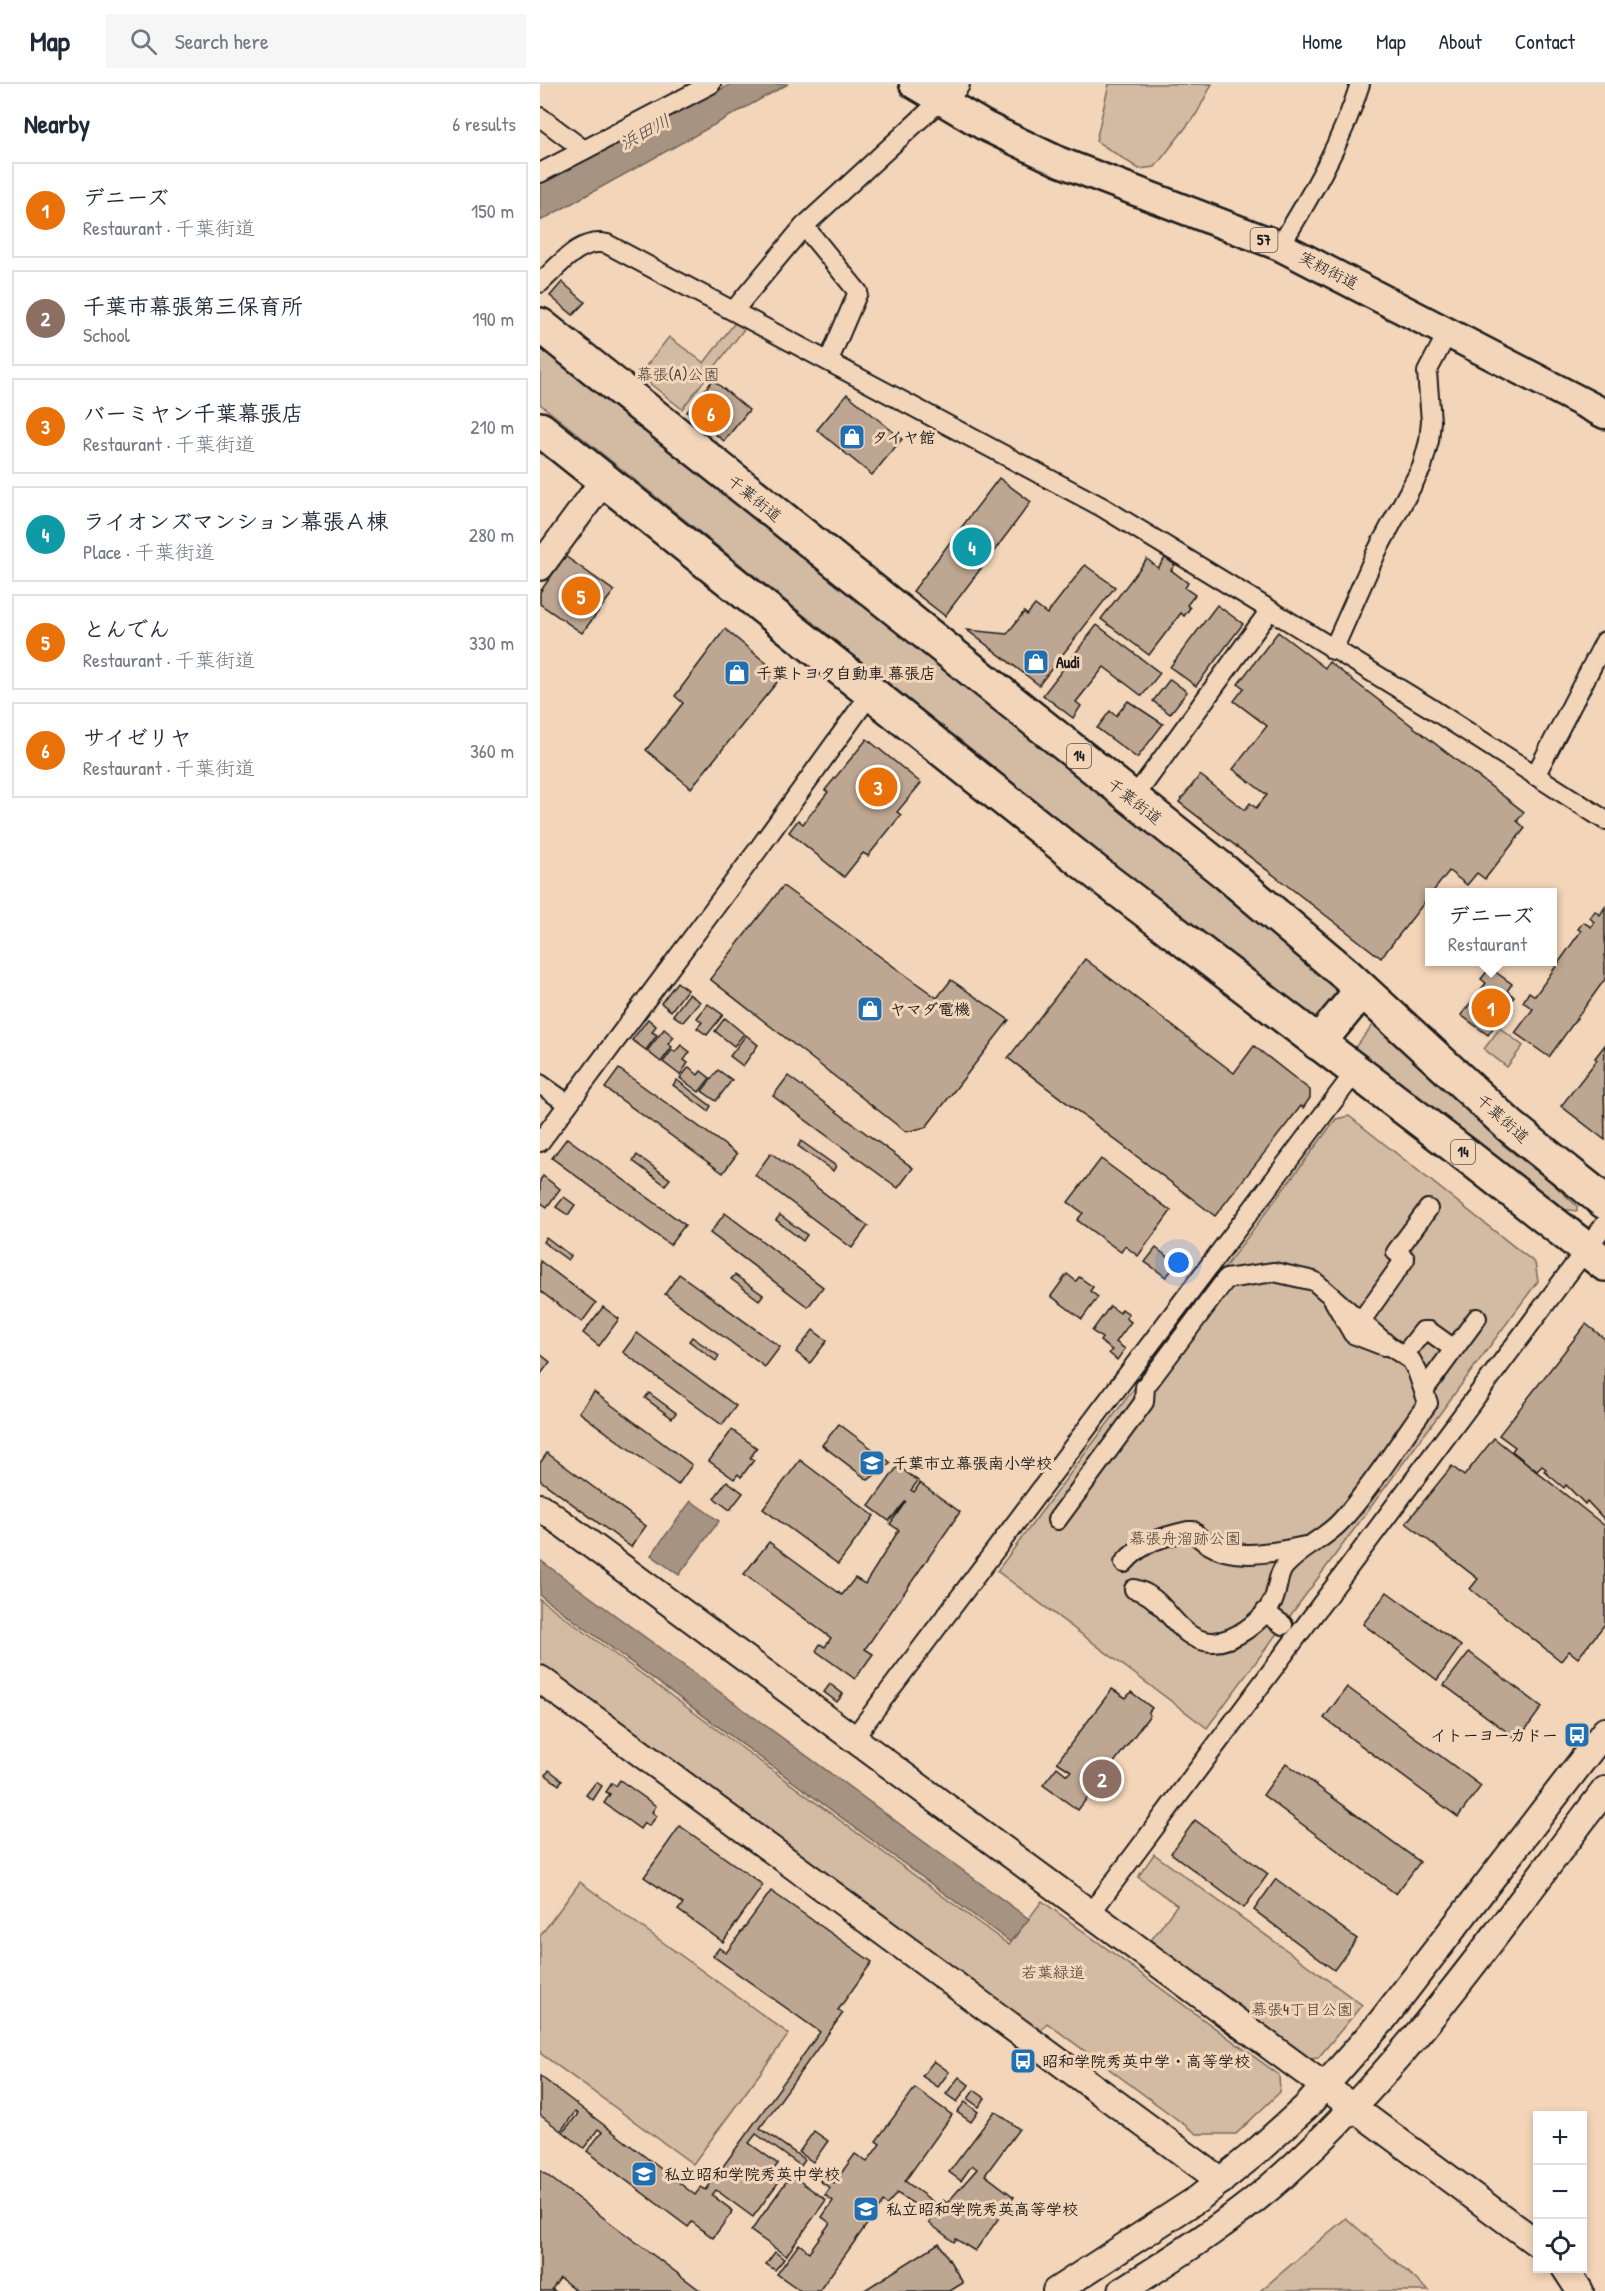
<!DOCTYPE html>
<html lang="en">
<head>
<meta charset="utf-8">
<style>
  :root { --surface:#fff; --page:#f6f6f7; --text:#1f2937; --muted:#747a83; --line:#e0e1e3; --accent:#d93025 }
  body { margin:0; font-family:"Patrick Hand","Klee One",sans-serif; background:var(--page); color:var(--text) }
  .controls { position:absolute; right:18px; bottom:18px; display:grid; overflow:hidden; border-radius:0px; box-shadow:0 3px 9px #0003 }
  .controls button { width:54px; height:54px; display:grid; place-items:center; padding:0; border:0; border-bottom:2px solid var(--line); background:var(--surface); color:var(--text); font:30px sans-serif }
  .you { position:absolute; left:639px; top:1179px; width:21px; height:21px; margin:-15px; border:4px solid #fff; border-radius:50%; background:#1a73e8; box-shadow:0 0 0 9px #1a73e833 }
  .badge { display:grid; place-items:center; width:39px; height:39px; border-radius:50%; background:var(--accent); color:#fff; font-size:20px; font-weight:700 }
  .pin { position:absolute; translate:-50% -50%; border:3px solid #fff; box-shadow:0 2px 6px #0006 }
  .popup { position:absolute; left:885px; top:804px; width:132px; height:78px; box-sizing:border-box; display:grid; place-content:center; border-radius:0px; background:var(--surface); filter:drop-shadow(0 2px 4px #0005); font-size:20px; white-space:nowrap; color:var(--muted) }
  .popup b { font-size:22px; color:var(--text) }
  .popup::after { content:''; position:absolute; left:50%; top:100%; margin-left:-12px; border:12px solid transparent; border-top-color:var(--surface) }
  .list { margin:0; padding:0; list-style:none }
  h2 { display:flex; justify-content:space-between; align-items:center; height:78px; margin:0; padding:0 24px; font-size:26px }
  h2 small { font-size:20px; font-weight:400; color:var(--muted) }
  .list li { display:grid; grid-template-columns:39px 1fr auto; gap:18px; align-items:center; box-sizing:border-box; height:96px; margin:0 12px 12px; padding:0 12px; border:2px solid var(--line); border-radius:0px }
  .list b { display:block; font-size:22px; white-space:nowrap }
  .list p { margin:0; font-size:20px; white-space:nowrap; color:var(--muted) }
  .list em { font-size:20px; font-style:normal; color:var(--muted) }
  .icon { flex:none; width:33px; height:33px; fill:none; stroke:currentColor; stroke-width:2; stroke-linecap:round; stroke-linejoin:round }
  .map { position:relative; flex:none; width:1065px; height:2207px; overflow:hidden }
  header { display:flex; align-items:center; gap:36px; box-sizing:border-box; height:84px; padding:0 30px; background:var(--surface); border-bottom:2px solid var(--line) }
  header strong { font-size:28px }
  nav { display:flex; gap:33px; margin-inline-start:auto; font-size:21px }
  .search { width:420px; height:54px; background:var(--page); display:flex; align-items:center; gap:15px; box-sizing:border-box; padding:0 21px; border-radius:0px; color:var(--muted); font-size:22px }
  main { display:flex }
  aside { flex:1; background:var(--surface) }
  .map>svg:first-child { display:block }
  .green { fill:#d3baa2; stroke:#786b5f; stroke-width:1.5 }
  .water { fill:#a69382; stroke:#6f6359; stroke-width:1.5 }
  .building { fill:#bea792; stroke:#1c1c1c; stroke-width:1.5 }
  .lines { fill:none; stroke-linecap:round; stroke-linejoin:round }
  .street-casing { stroke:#1c1c1c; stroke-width:22 }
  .secondary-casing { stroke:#1c1c1c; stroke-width:30 }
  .primary-casing { stroke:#1c1c1c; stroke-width:33 }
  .highway-casing { stroke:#1c1c1c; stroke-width:38 }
  .street { stroke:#f3d5b9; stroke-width:18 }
  .secondary { stroke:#f3d5b9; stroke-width:26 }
  .primary { stroke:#f3d5b9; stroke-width:28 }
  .highway { stroke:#f3d5b9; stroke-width:33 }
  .labels { text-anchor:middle; stroke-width:6; stroke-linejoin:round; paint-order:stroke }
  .shield { fill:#f3d5b9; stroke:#5c544b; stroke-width:1.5 }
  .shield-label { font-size:15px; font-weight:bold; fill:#1c1c1c }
  .street-label { font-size:16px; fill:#1c1c1c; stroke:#f3d5b9 }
  .park-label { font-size:16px; fill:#4a443e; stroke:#f3d5b9 }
  .poi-label { font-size:16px; font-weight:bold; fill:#1c1c1c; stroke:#f3d5b9; text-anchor:start }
  .water-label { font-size:18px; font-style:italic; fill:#4c4640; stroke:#f3d5b9 }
</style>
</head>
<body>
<header>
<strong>Map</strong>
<div class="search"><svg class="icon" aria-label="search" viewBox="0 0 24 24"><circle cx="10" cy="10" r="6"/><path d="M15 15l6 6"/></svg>Search here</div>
<nav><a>Home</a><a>Map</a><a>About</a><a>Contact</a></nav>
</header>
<main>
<aside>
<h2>Nearby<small>6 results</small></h2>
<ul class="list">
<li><span class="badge" style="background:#e8710a">1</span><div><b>デニーズ</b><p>Restaurant · 千葉街道</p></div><em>150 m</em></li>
<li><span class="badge" style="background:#8d6e63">2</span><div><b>千葉市幕張第三保育所</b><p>School</p></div><em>190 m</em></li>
<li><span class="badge" style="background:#e8710a">3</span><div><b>バーミヤン千葉幕張店</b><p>Restaurant · 千葉街道</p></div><em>210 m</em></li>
<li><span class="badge" style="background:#0f9aa8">4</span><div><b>ライオンズマンション幕張Ａ棟</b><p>Place · 千葉街道</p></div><em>280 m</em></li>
<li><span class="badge" style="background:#e8710a">5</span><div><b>とんでん</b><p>Restaurant · 千葉街道</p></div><em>330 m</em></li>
<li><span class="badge" style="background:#e8710a">6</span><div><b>サイゼリヤ</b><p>Restaurant · 千葉街道</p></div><em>360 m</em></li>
</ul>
</aside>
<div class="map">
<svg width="1065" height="2207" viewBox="0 0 1065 2207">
  <rect width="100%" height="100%" fill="#f3d5b9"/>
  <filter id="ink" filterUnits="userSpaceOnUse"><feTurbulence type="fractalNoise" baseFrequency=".0167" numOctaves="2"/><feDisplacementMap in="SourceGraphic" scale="12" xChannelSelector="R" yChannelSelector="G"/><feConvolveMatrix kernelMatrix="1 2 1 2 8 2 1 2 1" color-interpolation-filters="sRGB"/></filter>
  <g filter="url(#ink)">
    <g class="green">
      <polygon points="569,0 672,0 657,29 615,83 599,85 556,57"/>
      <polygon points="196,237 205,244 142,325 99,291 129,253 164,279"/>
      <polygon points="0,261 806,904 774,940 0,320"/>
      <polygon points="839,934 963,1061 1011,1098 1037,1122 1037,1127 1022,1125 811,968"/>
      <polygon points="960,944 983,962 967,983 944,965"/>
      <polygon points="809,1032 995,1179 998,1197 667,1644 457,1487 796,1035"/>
      <polygon points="0,1515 469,1861 502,1817 739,1991 740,2008 696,2050 657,2050 507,1939 497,1952 0,1585"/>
      <polygon points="614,1770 822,1921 778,1974 765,1975 609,1859 637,1821 598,1793"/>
      <polygon points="40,1798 249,1950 153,2080 0,1969 0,1852"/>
      <polygon points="806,2134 889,2207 720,2207"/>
    </g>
    <g class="water">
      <polygon points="191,0 248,0 0,137 0,100"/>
      <polygon points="151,1417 179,1437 139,1491 111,1471"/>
      <polygon points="0,1476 489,1835 470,1858 0,1511"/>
    </g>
    <g class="building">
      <polygon points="22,198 45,218 33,231 10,212"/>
      <polygon points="173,296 209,326 184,357 147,328"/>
      <polygon points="307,310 362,355 332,391 277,346"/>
      <polygon points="459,394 491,418 405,532 373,507"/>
      <polygon points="25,472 74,507 42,549 0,520 0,508"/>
      <polygon points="625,474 635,481 631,486 648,499 645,504 655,511 647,521 650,524 644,532 641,529 609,571 561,535 607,475 618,484"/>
      <polygon points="545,481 575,503 499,601 427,546 467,550 484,528 487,531 495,521 507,530"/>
      <polygon points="677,521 703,540 656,602 630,583"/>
      <polygon points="557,541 620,589 602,612 564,583 536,618 541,622 533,634 503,611"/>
      <polygon points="185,545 242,592 151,704 106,666 143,619 135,612"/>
      <polygon points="738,548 785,584 789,578 984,728 977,737 985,744 945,795 937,789 927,801 909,787 841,874 639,718 660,691 705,726 710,719 716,724 727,711 693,685 727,642 694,617 704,604 698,600"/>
      <polygon points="630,595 647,608 630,630 613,617"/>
      <polygon points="588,617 623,640 597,674 557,644 570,627 576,632"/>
      <polygon points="327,655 381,699 357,728 361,731 328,772 323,769 304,793 249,748 258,736 263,740 288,708 285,706"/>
      <polygon points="243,802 397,914 411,896 469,936 386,1043 366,1048 170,895"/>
      <polygon points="1065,823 1065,895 1009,973 975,949 993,925 983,918 989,908 995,912 1041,847 1038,845 1043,838 1051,843 1054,838 1050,834 1055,827 1060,831"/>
      <polygon points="545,875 694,989 714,962 770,1006 770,1014 763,1024 761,1022 675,1132 468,974"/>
      <polygon points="950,884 972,900 967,907 974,913 948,951 921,931 946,899 941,895"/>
      <polygon points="137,898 147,906 131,927 121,919"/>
      <polygon points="149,910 160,918 143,938 133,931"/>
      <polygon points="168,920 183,931 167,951 157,944 162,938 157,934"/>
      <polygon points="185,934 204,950 194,962 175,947"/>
      <polygon points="108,935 116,942 112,948 117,951 106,966 92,956"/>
      <polygon points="124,945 134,953 128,960 132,963 121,978 107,967"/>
      <polygon points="206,951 218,961 203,982 190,972"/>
      <polygon points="141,961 150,968 144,976 148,979 140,991 123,978 132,966 135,968"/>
      <polygon points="1065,961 1064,1002 1065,1056 1021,1022 1057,976 1055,974"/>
      <polygon points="149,983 158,991 161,987 170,994 159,1008 140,994"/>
      <polygon points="79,985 197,1070 183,1089 65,1004"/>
      <polygon points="178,986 192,996 176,1017 162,1007"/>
      <polygon points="248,992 373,1084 358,1104 233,1012"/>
      <polygon points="137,996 171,1022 168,1027 133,1001"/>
      <polygon points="27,1054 145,1141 130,1161 12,1074"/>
      <polygon points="261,1057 296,1082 293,1087 258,1062"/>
      <polygon points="231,1069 328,1142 312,1164 215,1091"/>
      <polygon points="97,1071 130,1095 125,1101 93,1077"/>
      <polygon points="561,1075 631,1127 598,1172 585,1162 581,1168 537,1136 543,1129 528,1118"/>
      <polygon points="3,1092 20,1105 7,1123 0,1118 0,1096"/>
      <polygon points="24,1113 35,1121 28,1131 16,1123"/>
      <polygon points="185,1129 283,1203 268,1223 170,1149"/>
      <polygon points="240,1131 267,1151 263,1157 236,1136"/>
      <polygon points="6,1153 31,1172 28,1176 3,1158"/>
      <polygon points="616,1164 637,1180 626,1193 605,1178"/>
      <polygon points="0,1177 56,1219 42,1238 0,1207"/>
      <polygon points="139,1190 240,1263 225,1283 125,1210"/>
      <polygon points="527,1190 536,1197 539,1193 553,1203 550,1207 558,1213 542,1235 511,1212"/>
      <polygon points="195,1191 223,1211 219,1216 191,1195"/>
      <polygon points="570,1222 580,1229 582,1225 589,1230 586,1234 591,1238 576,1258 585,1265 577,1276 569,1269 572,1266 560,1257 562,1254 552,1247"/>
      <polygon points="63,1223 79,1235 59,1262 43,1249"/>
      <polygon points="1046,1240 1065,1255 1065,1436 1047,1417 1045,1420 1026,1401 1024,1404 1004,1387 1006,1385 1002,1382 997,1387 972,1367 975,1363 959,1351"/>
      <polygon points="273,1246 287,1257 270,1279 256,1268"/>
      <polygon points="97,1249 196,1322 182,1341 83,1268"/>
      <polygon points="152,1253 179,1272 176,1277 149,1257"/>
      <polygon points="0,1270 10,1278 0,1291"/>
      <polygon points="54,1308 152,1381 138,1401 39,1328"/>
      <polygon points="109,1309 136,1329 132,1334 105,1314"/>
      <polygon points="299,1340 351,1379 328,1396 282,1361"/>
      <polygon points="192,1346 217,1364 210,1374 214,1376 201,1393 198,1390 194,1395 169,1377"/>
      <polygon points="954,1354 1065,1442 1065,1540 1038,1574 1029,1567 1021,1577 930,1505 938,1495 866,1439 912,1382 924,1392"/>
      <polygon points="7,1369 106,1442 91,1463 0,1396 0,1379"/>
      <polygon points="260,1376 334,1432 298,1480 223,1425"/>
      <polygon points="358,1382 378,1397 371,1406 374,1408 380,1399 420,1428 325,1565 333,1570 315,1595 276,1567 280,1560 285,1563 291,1554 204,1490 229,1458 302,1511 315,1494 325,1500 359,1446 350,1440 366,1417 349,1437 329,1422"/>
      <polygon points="187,1397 203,1409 190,1426 174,1414"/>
      <polygon points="847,1508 921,1562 897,1596 823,1540"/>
      <polygon points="929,1568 1002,1623 978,1656 904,1601"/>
      <polygon points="290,1600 303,1610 297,1618 284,1608"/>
      <polygon points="807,1603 941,1702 918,1733 784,1634"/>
      <polygon points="572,1605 586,1614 591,1608 612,1624 608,1629 610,1631 538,1726 503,1701 517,1683 527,1691 531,1687 517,1678"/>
      <polygon points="746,1679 880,1778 856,1810 723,1711"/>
      <polygon points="9,1686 22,1696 19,1701 6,1691"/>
      <polygon points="80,1696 116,1722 112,1728 117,1732 109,1742 104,1739 100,1745 64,1719 70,1710 66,1708 72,1699 76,1702"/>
      <polygon points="56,1698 62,1702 53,1716 46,1711"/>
      <polygon points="655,1736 728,1790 704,1824 631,1769"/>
      <polygon points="140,1742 223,1801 183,1858 138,1826 143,1820 104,1793"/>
      <polygon points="736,1795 817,1855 794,1886 714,1826"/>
      <polygon points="231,1807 332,1878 298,1926 303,1929 220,2044 265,2076 261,2082 216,2050 209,2059 238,2080 233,2086 243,2092 213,2133 176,2106 172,2111 193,2127 173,2154 152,2138 148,2143 47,2067 62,2048 58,2045 44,2064 23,2048 38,2030 35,2028 21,2047 0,2031 0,1992 155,2111 161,2103 166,2106 280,1948 173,1872 179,1864 186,1869"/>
      <polygon points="394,1977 409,1988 398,2003 382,1992"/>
      <polygon points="419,1993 429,2001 417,2018 406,2010"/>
      <polygon points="375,2004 412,2031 365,2097 399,2122 403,2116 407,2119 437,2085 432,2081 421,2097 409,2088 455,2027 479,2045 445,2091 474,2113 435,2167 416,2155 414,2158 389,2139 394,2133 357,2109 347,2121 343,2118 279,2207 261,2207 237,2190 259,2160 269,2168 290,2139 282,2133 293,2117 285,2111 290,2104 280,2097 284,2092 294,2099 315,2070 327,2078 340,2060 336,2057"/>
      <polygon points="434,2006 445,2014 439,2023 428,2015"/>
      <polygon points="425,2018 438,2028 431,2038 417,2028"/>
      <polygon points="274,2047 288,2057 273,2078 259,2068"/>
      <polygon points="0,2086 4,2089 161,2207 37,2207 20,2194 12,2205 15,2207 0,2207"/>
      <polygon points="251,2091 286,2116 246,2172 211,2147"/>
      <polygon points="399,2159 423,2199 410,2207 323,2207"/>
      <polygon points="235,2168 244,2175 235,2186 226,2180"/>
    </g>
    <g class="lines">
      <g class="street-casing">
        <g id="street">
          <polyline points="0,33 44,66"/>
          <polyline points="0,89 171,0"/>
          <polyline points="264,142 318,208 289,276"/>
          <path d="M 740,162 C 772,110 802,58 820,0"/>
          <path d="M 0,199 C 19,182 40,153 67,160 L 562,423 L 889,623 L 1065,736"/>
          <polyline points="194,226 264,142 401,16"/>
          <polyline points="793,566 837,467 882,383 889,357 891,337 887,288 908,248"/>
          <polyline points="995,692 1065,557"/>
          <polyline points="593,715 730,526"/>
          <polyline points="0,1000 28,1020"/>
          <polyline points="0,1058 217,767 331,609"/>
          <polyline points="794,1217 813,1250 844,1262"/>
          <polyline points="821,1237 865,1175 856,1168 888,1125"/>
          <polyline points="864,1271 883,1247 889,1247 914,1265"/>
          <polyline points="884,1306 937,1234"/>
          <path d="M 517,1436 L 604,1318 L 605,1303 L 686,1195 L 734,1188 L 774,1197 L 849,1262 L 871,1276 L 877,1287 L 888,1319 C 860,1357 832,1403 801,1437 C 785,1455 760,1464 744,1483 C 737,1492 738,1506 733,1517 C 723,1537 693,1559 671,1558 C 635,1556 627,1512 594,1505"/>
          <path d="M 584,1479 C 602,1458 622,1453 648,1447 L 653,1447 C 680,1480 728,1470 765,1462"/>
          <polyline points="725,1528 743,1541"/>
          <polyline points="313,1655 816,987"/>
          <polyline points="550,1830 1065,1140"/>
        </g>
      </g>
      <g class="secondary-casing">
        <g id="secondary">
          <polyline points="401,16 416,0"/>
          <polyline points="0,483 64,396"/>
          <polyline points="0,1423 998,2160"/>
          <polyline points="0,1595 681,2097"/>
          <polyline points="1025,2184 1040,2207"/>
          <polyline points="516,2207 659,2114 715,2069 767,2022 841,1938 1065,1647"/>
          <path d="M 582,2207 C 638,2171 694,2136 744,2091 C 868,1979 964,1838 1065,1706"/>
        </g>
      </g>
      <g class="primary-casing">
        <polyline id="primary" points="374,0 445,42 520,78 740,162 1065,330"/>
      </g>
      <g class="highway-casing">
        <g id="highway">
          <polyline points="0,241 685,788 803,888 970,1042 1065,1118"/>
          <polyline points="0,345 567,797 930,1074 1065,1180"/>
          <polyline points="778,959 822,906"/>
        </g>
      </g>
      <use href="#street" class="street"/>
      <use href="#secondary" class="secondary"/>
      <use href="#primary" class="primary"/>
      <use href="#highway" class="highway"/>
    </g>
  </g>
  <defs>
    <g id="shop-square" transform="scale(1.35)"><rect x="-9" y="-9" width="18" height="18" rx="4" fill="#1f6fb2" stroke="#f3d5b9"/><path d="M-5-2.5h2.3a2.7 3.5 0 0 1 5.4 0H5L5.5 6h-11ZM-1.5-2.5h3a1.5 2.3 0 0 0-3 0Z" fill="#fff"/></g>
    <g id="school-square" transform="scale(1.35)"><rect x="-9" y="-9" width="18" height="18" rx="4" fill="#1f6fb2" stroke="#f3d5b9"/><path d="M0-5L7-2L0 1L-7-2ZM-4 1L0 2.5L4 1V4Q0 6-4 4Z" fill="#fff"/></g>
    <g id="bus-square" transform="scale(1.35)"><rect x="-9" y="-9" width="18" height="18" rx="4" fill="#1f6fb2" stroke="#f3d5b9"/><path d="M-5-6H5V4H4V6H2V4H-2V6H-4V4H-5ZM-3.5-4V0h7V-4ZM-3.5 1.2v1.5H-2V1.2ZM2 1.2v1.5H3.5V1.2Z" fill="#fff"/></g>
  </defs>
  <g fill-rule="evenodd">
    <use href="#shop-square" x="312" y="353"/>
    <use href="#shop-square" x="496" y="578"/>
    <use href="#shop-square" x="197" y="589"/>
    <use href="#shop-square" x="330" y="925"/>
    <use href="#school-square" x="332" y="1379"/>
    <use href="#bus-square" x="1037" y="1651"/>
    <use href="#bus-square" x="483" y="1977"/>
    <use href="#school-square" x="104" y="2090"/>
    <use href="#school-square" x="326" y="2125"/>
  </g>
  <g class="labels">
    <g class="shield">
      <rect x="710.5" y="144" width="27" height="24" rx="4.5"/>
      <rect x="527" y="660" width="24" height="24" rx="4.5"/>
      <rect x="911" y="1056" width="24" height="24" rx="4.5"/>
    </g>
    <g class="shield-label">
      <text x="724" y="161">57</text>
      <text x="539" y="677">14</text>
      <text x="923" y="1073">14</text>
    </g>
    <g class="street-label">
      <text transform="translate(789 186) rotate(27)" y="6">実籾街道</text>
      <text transform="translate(215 414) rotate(39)" y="6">千葉街道</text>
      <text transform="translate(595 717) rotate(38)" y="6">千葉街道</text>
      <text transform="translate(963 1034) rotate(42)" y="6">千葉街道</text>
    </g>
    <g class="park-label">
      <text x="138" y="296">幕張(A)公園</text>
      <text x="645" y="1460">幕張舟溜跡公園</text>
      <text x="513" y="1894">若葉緑道</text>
      <text x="762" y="1931">幕張4丁目公園</text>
    </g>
    <g class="poi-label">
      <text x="332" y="359">タイヤ館</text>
      <text x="516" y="584">Audi</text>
      <text x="216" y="595">千葉トヨタ自動車 幕張店</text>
      <text x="350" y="931">ヤマダ電機</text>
      <text x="352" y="1385">千葉市立幕張南小学校</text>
      <text x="1018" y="1657" text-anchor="end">イトーヨーカドー</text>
      <text x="502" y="1983">昭和学院秀英中学・高等学校</text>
      <text x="124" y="2096">私立昭和学院秀英中学校</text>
      <text x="346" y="2131">私立昭和学院秀英高等学校</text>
    </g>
    <g class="water-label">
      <text transform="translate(105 48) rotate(-28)" y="6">浜田川</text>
    </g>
  </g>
</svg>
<div class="controls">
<button>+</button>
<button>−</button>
<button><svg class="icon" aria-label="locate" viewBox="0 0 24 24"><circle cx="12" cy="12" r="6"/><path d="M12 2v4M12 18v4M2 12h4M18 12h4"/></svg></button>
</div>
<div class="you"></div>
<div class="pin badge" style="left:951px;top:924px;background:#e8710a">1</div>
<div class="popup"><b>デニーズ</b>Restaurant</div>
<div class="pin badge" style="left:562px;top:1695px;background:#8d6e63">2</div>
<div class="pin badge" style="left:338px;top:703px;background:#e8710a">3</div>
<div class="pin badge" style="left:432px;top:463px;background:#0f9aa8">4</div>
<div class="pin badge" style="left:41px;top:512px;background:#e8710a">5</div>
<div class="pin badge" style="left:171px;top:329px;background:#e8710a">6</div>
</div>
</main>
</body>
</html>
